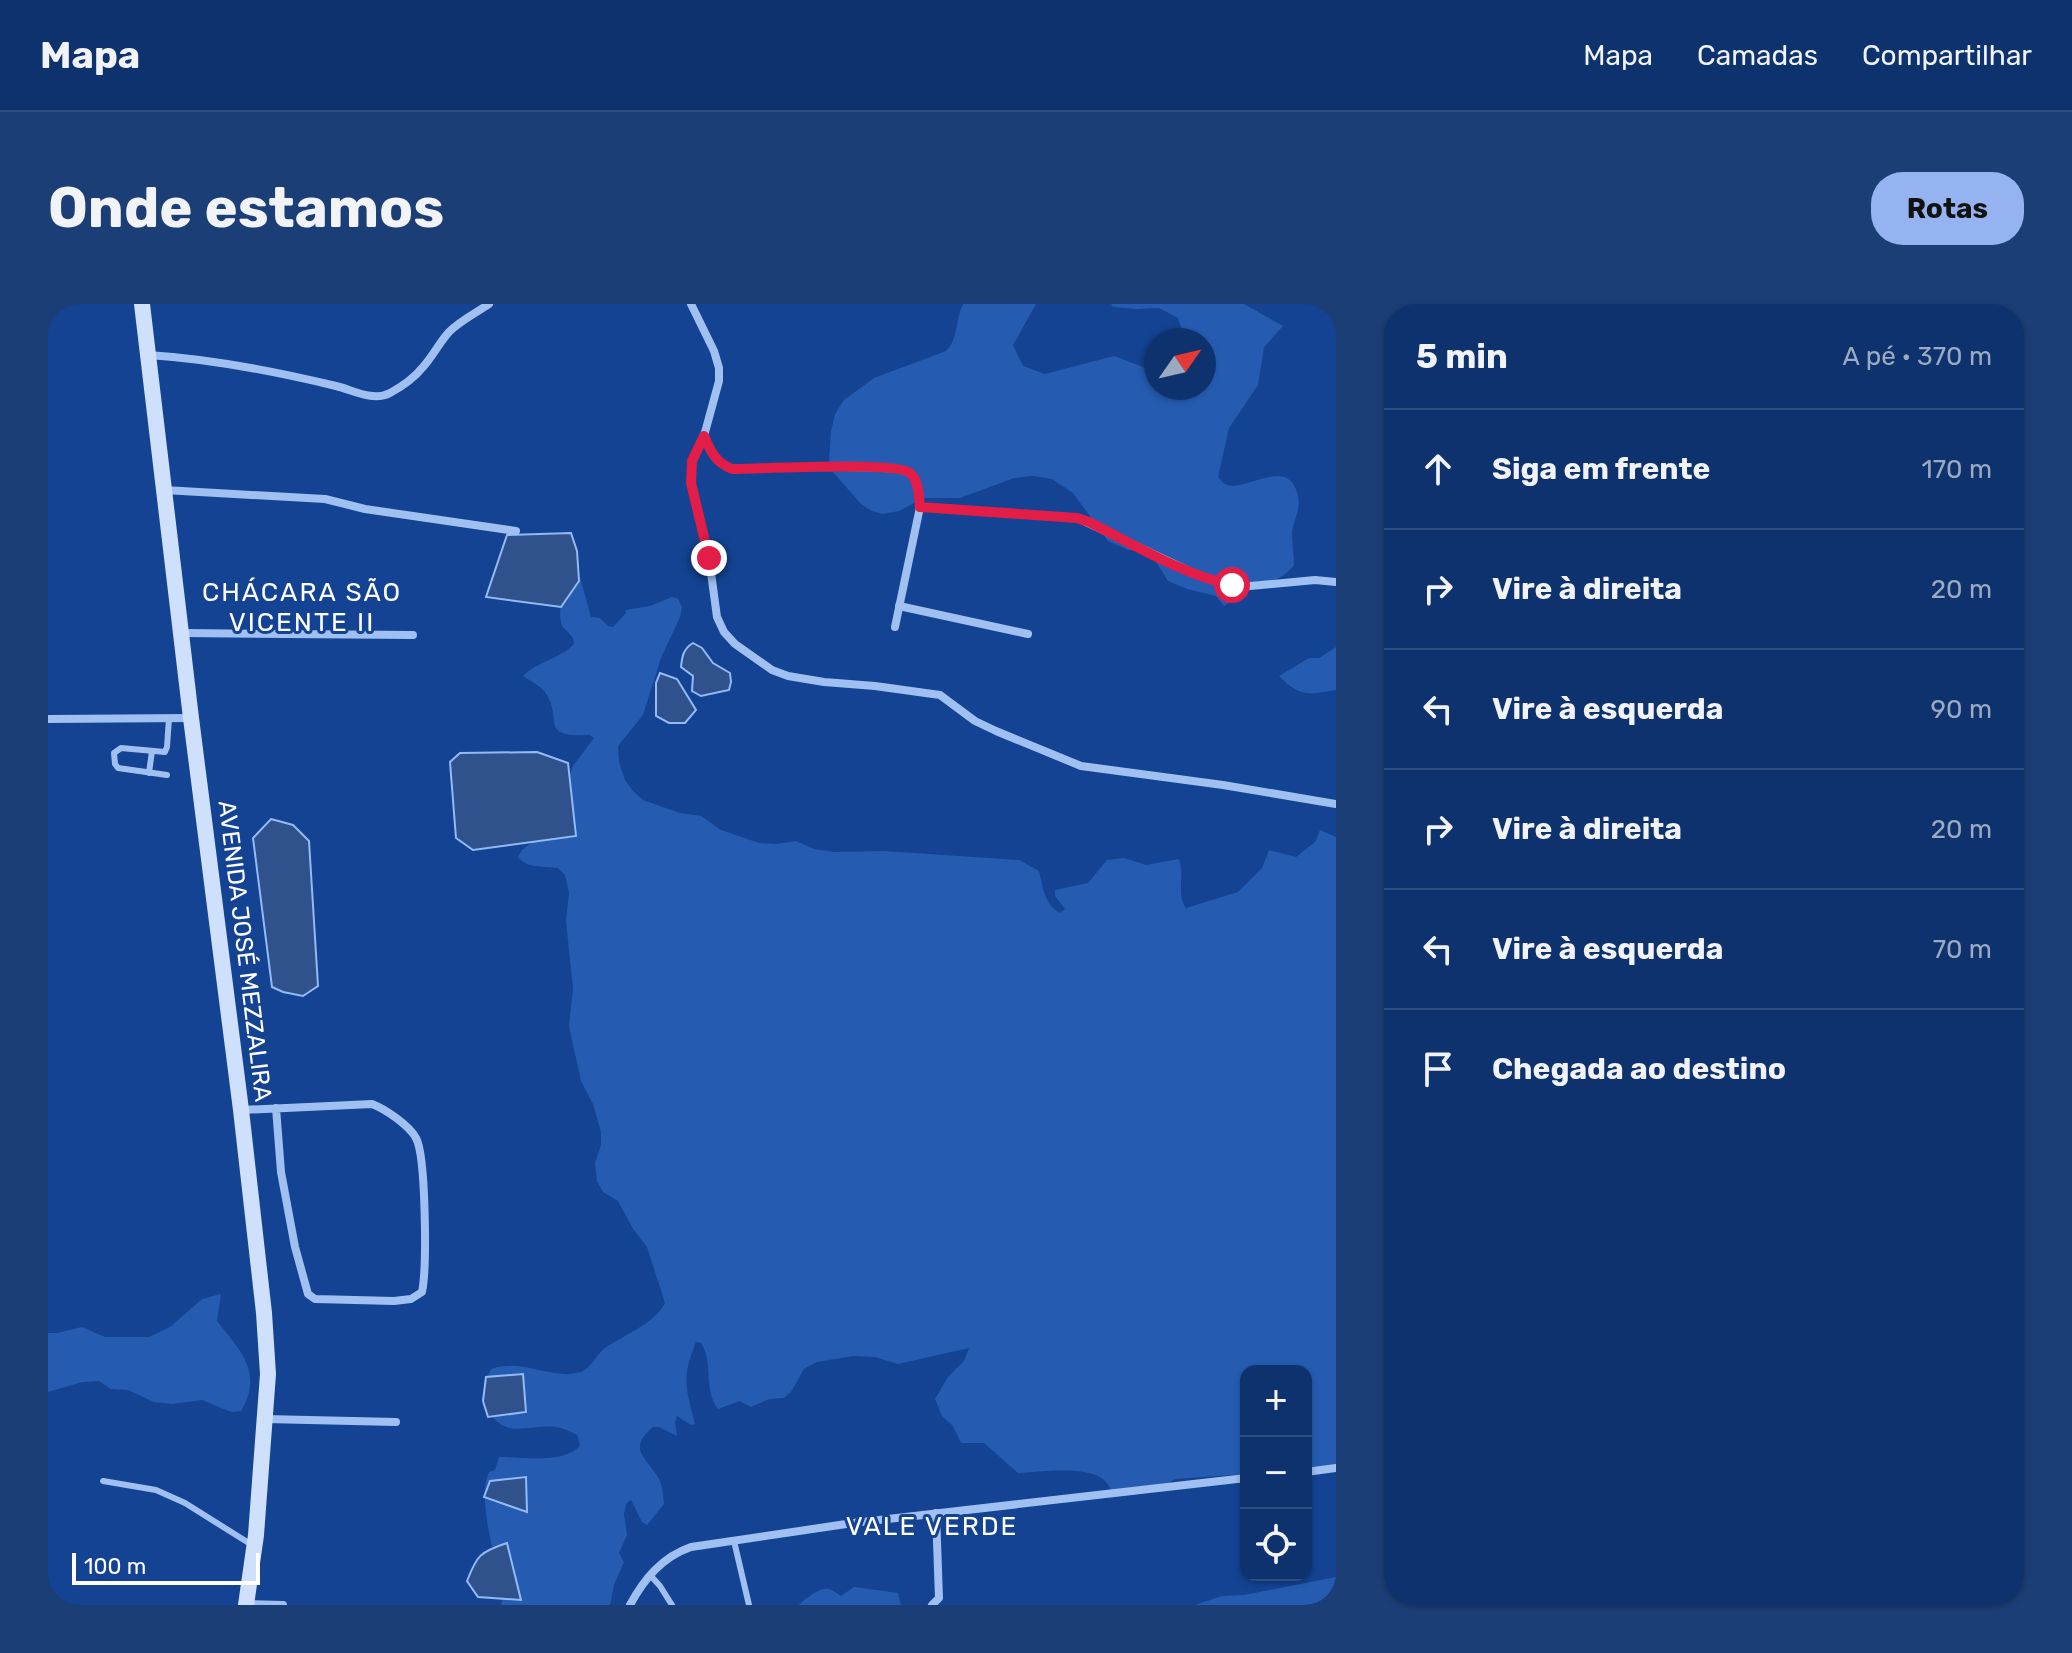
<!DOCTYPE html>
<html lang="pt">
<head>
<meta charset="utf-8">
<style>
  :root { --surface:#0e326e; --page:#1c3e76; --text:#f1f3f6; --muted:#9baac2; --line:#2e4d81; --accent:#95b2f1 }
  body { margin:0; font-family:Rubik,sans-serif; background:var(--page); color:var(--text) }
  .controls { position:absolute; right:24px; bottom:24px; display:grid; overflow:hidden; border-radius:16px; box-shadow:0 2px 6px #0004 }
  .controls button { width:72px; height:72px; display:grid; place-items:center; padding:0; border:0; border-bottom:2px solid var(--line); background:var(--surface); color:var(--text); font:40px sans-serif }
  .compass { position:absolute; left:1096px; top:24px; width:72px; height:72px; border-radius:50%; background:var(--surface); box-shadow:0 2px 6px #0004; rotate:56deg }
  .scale { position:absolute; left:24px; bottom:20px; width:188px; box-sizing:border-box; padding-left:8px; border:4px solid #fff; border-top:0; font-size:22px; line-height:28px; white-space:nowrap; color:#fff; -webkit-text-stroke:6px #134392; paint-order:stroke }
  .stop { position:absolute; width:24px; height:24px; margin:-18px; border:6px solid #e11d48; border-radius:50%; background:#fff }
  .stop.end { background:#e11d48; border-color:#fff; box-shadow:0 2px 8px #0008 }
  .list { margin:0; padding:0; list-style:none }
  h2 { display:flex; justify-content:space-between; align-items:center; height:104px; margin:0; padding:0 32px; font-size:34px }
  h2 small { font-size:26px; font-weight:400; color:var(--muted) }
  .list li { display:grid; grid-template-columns:52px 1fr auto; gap:24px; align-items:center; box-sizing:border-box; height:120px; padding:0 32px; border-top:2px solid var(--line) }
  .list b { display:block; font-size:30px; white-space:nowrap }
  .list em { font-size:26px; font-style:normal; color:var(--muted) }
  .icon { flex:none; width:44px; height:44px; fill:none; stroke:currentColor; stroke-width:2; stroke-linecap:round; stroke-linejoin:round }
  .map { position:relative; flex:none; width:1288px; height:1301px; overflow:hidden; border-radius:32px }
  header { display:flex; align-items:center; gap:48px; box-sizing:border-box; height:112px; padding:0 40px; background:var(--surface); border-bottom:2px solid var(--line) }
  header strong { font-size:38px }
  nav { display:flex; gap:44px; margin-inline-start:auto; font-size:28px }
  .intro { display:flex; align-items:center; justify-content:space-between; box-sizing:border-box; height:192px; padding:0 48px }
  h1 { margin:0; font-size:56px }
  .button { padding:20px 36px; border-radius:32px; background:var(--accent); color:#111; font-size:28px; font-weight:700 }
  main { display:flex; gap:48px; padding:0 48px }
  aside { flex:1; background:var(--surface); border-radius:32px; box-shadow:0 2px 6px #0004 }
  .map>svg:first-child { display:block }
  .green { fill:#255cb1 }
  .water { fill:#2f528d; stroke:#92baf5; stroke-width:2 }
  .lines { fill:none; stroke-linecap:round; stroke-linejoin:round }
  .lane { stroke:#a0c0f2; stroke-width:6 }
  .street { stroke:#a0c0f2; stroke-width:8 }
  .secondary { stroke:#cfe0fc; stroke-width:16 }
  .route { stroke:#e11d48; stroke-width:10 }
  .labels { text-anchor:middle; stroke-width:6; stroke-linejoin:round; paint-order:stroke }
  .street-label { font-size:24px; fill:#fff; stroke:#134392 }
  .neighbourhood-label { font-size:26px; letter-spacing:2px; fill:#fff; stroke:#134392 }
</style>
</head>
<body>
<header>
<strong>Mapa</strong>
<nav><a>Mapa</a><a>Camadas</a><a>Compartilhar</a></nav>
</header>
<div class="intro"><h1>Onde estamos</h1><a class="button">Rotas</a></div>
<main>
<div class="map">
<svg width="1288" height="1301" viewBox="0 0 1288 1301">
  <rect width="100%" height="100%" fill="#134392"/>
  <g class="green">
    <path d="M 915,0 L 988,0 L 965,41 L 975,62 L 997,70 L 1066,52 L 1108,68 L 1108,84 L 1156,84 L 1156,36 L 1137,36 L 1130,14 L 1111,4 L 1089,5 L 1065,3 L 1063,0 L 1196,0 L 1235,22 L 1216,43 L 1210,81 L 1181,124 L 1170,173 C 1174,177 1174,179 1179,181 C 1200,187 1241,151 1250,192 C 1253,206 1245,217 1244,229 C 1244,240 1246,251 1246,261 C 1234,278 1216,278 1199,287 C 1191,291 1184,297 1176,302 L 1168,292 L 1139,285 L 1120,277 L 1102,248 L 1080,246 L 1060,237 L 1025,189 L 1004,175 L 985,172 L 966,174 L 912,194 L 876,194 L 851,207 L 835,210 L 824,207 L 813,200 L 785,168 L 781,158 L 783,127 L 787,110 L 796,96 L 826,74 L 898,47 C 911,34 907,16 915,0 Z"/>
    <path d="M 530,266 L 543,313 L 552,314 L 560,322 L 565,323 L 578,309 L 577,306 L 602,302 L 624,293 L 630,295 L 634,303 L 632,313 L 613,354 L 595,411 L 570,442 L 571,458 L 577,476 L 585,487 L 595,496 L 632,509 L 653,512 L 673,526 L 711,539 L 728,540 L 748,537 L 766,545 L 786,548 L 836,547 L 971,556 L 991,567 C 995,583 996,600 1012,609 L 1017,605 L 1007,592 L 1007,586 L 1040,579 L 1059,556 L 1076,554 L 1098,561 L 1131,555 C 1137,571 1128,590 1138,604 L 1190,588 L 1214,564 L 1221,546 L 1248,553 L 1267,538 L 1272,526 L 1288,533 L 1288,1161 L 1258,1165 L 1258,1067 L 1198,1067 L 1198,1170 L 1127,1175 L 1104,1188 L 1067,1193 C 1064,1188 1061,1180 1056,1176 C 1039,1161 992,1168 970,1169 L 936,1139 L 913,1139 L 905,1122 L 894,1112 L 887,1095 L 900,1073 L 916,1057 L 921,1044 L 850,1060 L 827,1053 L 805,1052 L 769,1058 L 756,1065 L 743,1088 L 736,1094 L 721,1095 L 703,1103 L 692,1097 L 670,1105 C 655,1086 666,1059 653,1039 L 648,1038 C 633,1075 638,1083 647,1120 L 643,1121 L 629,1112 L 627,1118 L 629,1132 L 611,1123 L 605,1123 C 578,1146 599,1153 611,1175 C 615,1182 615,1192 616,1200 L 599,1221 L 594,1218 L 583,1196 L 578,1200 L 576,1210 L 579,1231 L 571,1249 L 576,1258 L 566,1281 L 562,1301 L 453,1301 L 456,1290 C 449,1261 428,1195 441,1168 L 447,1166 L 451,1153 C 473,1153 519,1160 532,1141 L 529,1131 C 510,1120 500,1122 479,1124 C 475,1124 470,1125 466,1125 C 437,1120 429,1088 443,1065 C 471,1056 490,1069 517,1070 C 522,1070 532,1069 535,1067 C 544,1062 549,1050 557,1044 C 576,1031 606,1020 617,999 L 599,943 L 585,925 L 570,897 L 555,888 L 549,877 L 547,859 L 553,841 L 553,828 L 545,800 L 533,777 L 521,722 L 525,685 L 518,617 L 521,589 L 517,571 L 510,564 C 497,562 479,565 470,553 L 474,546 L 502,524 L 525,462 L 546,434 L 542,431 C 488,434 517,413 496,387 C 491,381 481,376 475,372 C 490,357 512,355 526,340 L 525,334 L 514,322 L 512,313 L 513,289 Z"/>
    <path d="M 1288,343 L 1288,386 C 1259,391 1252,393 1231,372 L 1261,354 L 1271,354 Z"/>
    <path d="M 173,990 L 169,1017 C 192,1046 216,1069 193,1107 L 183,1108 L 154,1096 L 124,1100 L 106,1098 L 80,1086 L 63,1085 L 51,1077 L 34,1078 L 0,1088 L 0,1029 L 9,1029 L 34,1023 L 57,1033 L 101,1033 L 122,1023 L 154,995 Z"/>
    <polygon points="1288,1273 1288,1301 1147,1301 1174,1292 1196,1291"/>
    <path d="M 806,1283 L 850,1289 L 853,1301 L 751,1301 C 757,1295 772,1283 781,1285 C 783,1285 792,1291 793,1292 Z"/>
  </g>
  <g class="water">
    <polygon points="523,229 529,247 531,277 513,303 438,293 459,231"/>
    <path d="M 645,339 L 654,344 L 665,359 L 682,369 L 683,378 L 681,386 L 653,392 L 644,387 L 645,372 L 633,363 C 634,353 635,345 645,339 Z"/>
    <polygon points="612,369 629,375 648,406 637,419 621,419 608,412 608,379"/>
    <polygon points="489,448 520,459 528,532 425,546 408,534 402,458 412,449"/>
    <polygon points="223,515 245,521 261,537 270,682 255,692 235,688 224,683 205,534"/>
    <polygon points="475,1070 478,1108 440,1113 435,1097 438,1073"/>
    <polygon points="478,1173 479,1208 436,1193 442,1177"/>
    <path d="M 459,1239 L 473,1296 L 430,1293 L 419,1277 C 429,1251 432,1248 459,1239 Z"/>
  </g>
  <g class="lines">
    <g class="lane">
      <polyline points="101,469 104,447"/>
      <polyline points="119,471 70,464 67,460 66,449 73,444 117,448 119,443 121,414"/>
      <polyline points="55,1177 108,1186 137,1199 204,1241"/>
      <polyline points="686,1237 701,1301"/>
      <polyline points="602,1271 612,1282 624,1301"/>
    </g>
    <g class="street">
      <polyline points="643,0 666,47 671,64 671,77 656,132 644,157 643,179 661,254 669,313 676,328 687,340 724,366 740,372 776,378 827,382 892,391 927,417 948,427 1033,462 1175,481 1288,500"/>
      <path d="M 100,51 C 164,55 226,67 288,82 C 305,86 325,98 342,89 C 353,83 367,73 375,63 C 385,52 391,39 401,28 C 412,17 428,9 441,0"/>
      <path d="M 656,132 C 663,148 667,158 684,165 C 710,165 849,158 862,169 C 871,177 871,192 872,203 L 847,323"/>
      <polyline points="116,186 277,195 317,205 468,227"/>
      <polyline points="872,203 1029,214 1150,271 1184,281 1202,282 1267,276 1288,278"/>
      <polyline points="851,302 980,330"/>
      <polyline points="133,329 365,331"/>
      <polyline points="0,415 143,414"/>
      <path d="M 193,806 L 324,800 C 337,805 361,821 368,834 C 378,852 379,964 374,988 L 363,995 L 346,997 L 267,995 L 260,990 L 247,943 L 233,868 L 228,804"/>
      <polyline points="217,1115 348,1118"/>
      <polyline points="1258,1168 1288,1164"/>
      <polyline points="199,1300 235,1301"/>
      <path d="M 582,1301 C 596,1275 614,1253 643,1243 L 805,1219 L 1198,1174"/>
      <polyline points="884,1301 891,1294 888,1209"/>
    </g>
    <polyline class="secondary" points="94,0 143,414 193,806 216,1009 220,1070 208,1231 198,1301"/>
  </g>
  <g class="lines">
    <path class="route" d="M 661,254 L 643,179 L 644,157 L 656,132 C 663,148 667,158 684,165 C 710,165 849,157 862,169 C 871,177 871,192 872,203 L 1029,214 L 1041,218 C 1085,240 1135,271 1184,281"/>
  </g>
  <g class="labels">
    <g class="street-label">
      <text transform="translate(197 647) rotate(83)" y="8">AVENIDA JOSÉ MEZZALIRA</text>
    </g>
    <g class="neighbourhood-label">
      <text x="254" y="297">CHÁCARA SÃO<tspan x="254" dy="30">VICENTE II</tspan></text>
      <text x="884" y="1231">VALE VERDE</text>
    </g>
  </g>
</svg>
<div class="controls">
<button>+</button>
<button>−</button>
<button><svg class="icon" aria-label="locate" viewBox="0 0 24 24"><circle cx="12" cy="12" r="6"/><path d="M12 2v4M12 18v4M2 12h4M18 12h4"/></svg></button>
</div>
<svg class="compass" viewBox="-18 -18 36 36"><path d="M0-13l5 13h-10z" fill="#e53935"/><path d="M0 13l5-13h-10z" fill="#9baac2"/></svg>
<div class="scale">100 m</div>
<div class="stop" style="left:1184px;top:281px"></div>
<div class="stop end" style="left:661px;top:254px"></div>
</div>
<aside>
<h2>5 min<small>A pé · 370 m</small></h2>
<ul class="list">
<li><svg class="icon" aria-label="ahead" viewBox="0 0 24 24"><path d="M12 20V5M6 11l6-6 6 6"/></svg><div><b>Siga em frente</b></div><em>170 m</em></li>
<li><svg class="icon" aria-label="right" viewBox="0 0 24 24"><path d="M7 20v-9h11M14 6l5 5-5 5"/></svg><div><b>Vire à direita</b></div><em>20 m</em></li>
<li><svg class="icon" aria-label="left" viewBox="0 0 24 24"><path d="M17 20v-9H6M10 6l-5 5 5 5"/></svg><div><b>Vire à esquerda</b></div><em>90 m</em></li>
<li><svg class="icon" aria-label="right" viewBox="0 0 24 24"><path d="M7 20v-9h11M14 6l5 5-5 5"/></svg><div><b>Vire à direita</b></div><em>20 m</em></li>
<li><svg class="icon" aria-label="left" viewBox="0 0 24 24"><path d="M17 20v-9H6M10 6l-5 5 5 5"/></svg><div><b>Vire à esquerda</b></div><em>70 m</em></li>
<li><svg class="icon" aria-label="arrive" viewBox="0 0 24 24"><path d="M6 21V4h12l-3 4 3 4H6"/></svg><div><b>Chegada ao destino</b></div></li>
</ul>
</aside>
</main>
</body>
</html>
